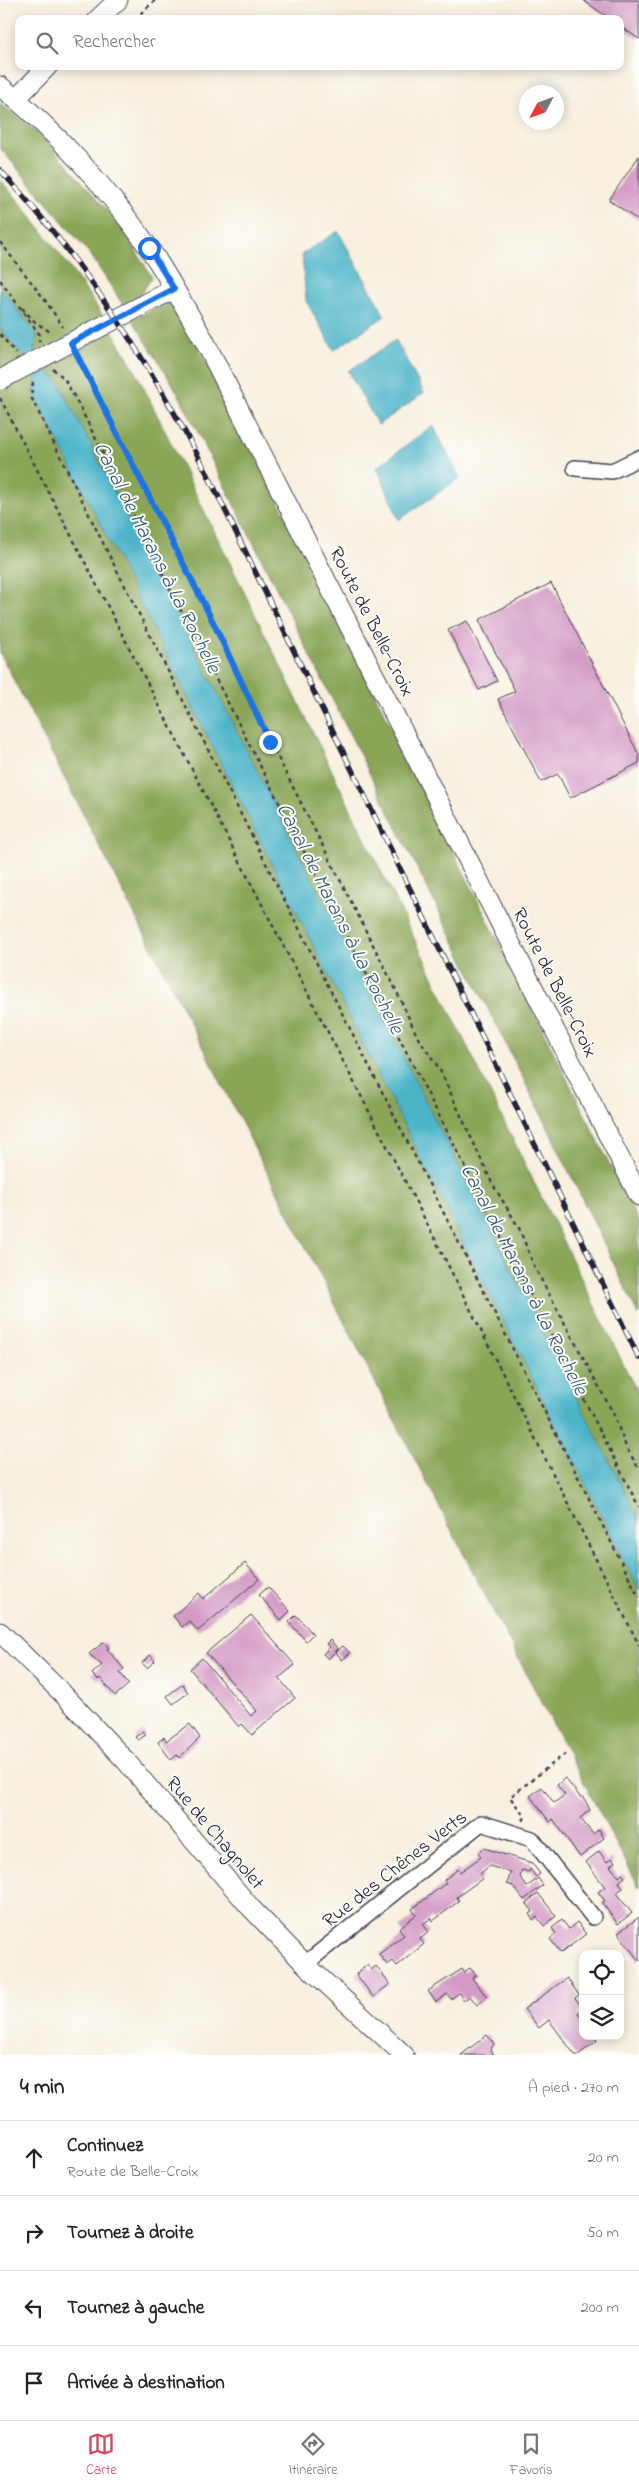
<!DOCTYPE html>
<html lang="fr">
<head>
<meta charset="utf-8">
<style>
  :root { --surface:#fff; --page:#f2f2f2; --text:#222; --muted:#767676; --line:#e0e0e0; --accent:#d1495b }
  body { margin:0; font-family:"Indie Flower",sans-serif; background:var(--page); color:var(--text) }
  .controls { position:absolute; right:15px; bottom:15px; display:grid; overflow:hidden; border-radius:10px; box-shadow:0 2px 12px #0003 }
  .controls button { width:45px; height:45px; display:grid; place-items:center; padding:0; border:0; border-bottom:1px solid var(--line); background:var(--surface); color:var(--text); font:25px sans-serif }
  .compass { position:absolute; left:519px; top:85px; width:45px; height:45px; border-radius:50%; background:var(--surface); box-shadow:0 2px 12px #0003; rotate:229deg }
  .stop { position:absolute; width:15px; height:15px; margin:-11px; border:4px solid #1a73e8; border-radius:50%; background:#fff }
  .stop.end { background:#1a73e8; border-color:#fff; box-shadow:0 1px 5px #0008 }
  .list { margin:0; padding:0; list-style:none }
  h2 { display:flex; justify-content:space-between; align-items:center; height:65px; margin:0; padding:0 20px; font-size:21px }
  h2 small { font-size:16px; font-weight:400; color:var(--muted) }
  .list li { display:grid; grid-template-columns:32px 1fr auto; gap:15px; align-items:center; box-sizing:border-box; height:75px; padding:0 20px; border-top:1px solid var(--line) }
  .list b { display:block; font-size:19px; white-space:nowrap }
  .list p { margin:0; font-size:16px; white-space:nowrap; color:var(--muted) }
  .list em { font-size:16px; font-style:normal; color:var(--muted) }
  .icon { flex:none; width:28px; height:28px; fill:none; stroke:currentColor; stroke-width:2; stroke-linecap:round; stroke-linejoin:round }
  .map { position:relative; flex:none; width:639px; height:2055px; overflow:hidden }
  .search { position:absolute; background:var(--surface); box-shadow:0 2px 12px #0003; left:15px; right:15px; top:15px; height:55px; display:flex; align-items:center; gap:12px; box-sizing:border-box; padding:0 18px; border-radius:10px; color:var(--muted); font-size:19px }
  .sheet { height:365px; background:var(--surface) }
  nav { display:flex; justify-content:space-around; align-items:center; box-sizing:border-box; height:70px; border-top:1px solid var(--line); background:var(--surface); font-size:14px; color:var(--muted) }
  nav a { display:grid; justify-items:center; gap:2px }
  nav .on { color:var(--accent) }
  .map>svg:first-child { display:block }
  .forest { fill:#8aa557; stroke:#566449 }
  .water { fill:#4bb4c9; stroke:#366b82 }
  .building { fill:#d39ac5 }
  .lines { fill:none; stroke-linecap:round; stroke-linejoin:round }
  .minor-casing { stroke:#424153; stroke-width:18 }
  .tertiary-casing { stroke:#424153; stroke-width:21 }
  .path { stroke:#424153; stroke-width:2.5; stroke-dasharray:4 4; stroke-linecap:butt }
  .minor { stroke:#fff; stroke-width:15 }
  .tertiary { stroke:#fff; stroke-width:19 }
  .rail-casing { stroke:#22223b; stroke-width:5.5 }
  .rail { stroke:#fdfcf7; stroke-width:4; stroke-dasharray:11; stroke-linecap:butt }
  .tertiary-bridge-casing { stroke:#424153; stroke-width:21; stroke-linecap:butt }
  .tertiary-bridge { stroke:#fff; stroke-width:19 }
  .route { stroke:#1a73e8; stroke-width:6 }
  .labels { text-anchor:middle; stroke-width:4; stroke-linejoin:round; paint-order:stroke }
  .street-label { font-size:20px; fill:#22223b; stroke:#fdfcf7 }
  .water-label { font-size:21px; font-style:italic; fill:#325c74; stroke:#fdfcf7 }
</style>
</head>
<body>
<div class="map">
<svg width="639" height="2055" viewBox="0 0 639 2055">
  <rect width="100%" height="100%" fill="#fdfcf7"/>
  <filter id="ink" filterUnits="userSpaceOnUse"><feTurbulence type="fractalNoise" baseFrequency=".02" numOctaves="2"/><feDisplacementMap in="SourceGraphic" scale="10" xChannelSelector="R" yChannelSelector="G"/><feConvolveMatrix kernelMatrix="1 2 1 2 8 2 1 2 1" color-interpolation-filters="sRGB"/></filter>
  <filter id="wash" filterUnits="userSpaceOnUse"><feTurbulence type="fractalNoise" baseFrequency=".0096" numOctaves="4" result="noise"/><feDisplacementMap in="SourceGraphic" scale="20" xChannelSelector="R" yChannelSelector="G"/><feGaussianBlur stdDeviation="1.12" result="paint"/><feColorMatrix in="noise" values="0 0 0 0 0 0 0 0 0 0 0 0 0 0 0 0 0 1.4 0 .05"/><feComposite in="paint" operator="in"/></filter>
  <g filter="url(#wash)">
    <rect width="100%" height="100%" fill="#f8efde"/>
    <g class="forest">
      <polygon points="0,103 41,135 121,226 152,277 138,299 125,308 90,254 0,148"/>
      <path d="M 0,180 C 17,197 31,217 46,236 C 80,280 111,325 137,374 L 639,1396 L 639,1887 L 478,1582 L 0,653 Z"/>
      <polygon points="169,301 184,320 251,446 639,1223 639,1316 542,1116 178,393 132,319"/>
    </g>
    <g class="water">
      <polygon points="338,231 385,316 334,350 306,301 302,254"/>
      <polygon points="0,287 37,335 34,352 45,369 58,381 639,1519 639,1590 35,395 36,373 26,356 16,349 0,327"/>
      <polygon points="396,340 424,393 378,425 348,371"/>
      <polygon points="433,425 460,478 399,520 377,467"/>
    </g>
    <g id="blocks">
      <g class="building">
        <polygon points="583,0 639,0 639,39 620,26 620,19 610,19"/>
        <polygon points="639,156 639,221 609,200"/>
        <polygon points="551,583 639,755 639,763 570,798 558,774 541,782 498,699 515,691 479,620"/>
        <polygon points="467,621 497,681 479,690 448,630"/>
        <polygon points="245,1563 259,1579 198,1631 189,1621 182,1627 173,1616 199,1593 203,1599"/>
        <polygon points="268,1587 290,1611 281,1620 259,1595"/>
        <polygon points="251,1615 295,1665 279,1678 295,1698 252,1735 242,1724 239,1727 190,1669 202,1658 251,1716 257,1711 206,1653"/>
        <polygon points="296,1615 313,1634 306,1641 289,1622"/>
        <polygon points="330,1640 338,1649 328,1659 323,1654 330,1647 326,1644"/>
        <polygon points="104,1642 109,1648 107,1649 124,1669 120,1673 129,1684 115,1696 100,1678 98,1680 92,1674 102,1665 89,1654"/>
        <polygon points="343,1646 350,1653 342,1660 336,1652"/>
        <polygon points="150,1655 155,1661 147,1668 142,1663"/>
        <polygon points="183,1684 188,1693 173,1704 167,1696"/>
        <polygon points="190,1724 200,1738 179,1758 177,1755 171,1760 158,1742 164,1737 166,1741"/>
        <polygon points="143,1731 146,1735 138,1740 135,1737"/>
        <polygon points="565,1778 581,1798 583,1796 590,1810 580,1818 593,1834 599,1829 604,1838 580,1857 553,1819 550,1822 530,1796 542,1787 554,1803 565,1795 557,1785"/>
        <polygon points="484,1848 532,1863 540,1874 536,1877 530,1869 529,1872 522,1870 520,1877 527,1887 538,1878 543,1885 524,1900 513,1886 507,1884 511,1872 489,1866 480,1874 483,1878 457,1897 459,1901 433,1921 431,1918 423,1924 429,1932 420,1939 424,1944 397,1966 393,1961 387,1965 379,1954 404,1935 399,1928 416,1915 412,1909 446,1883 444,1880 458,1869 460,1872 481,1857 478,1853"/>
        <polygon points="599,1851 607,1862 612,1858 615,1862 610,1866 619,1877 622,1874 625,1877 619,1882 623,1888 616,1893 632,1913 618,1924 602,1903 605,1901 598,1892 605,1887 586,1862"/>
        <polygon points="538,1893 556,1916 544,1926 537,1917 533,1920 529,1914 533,1911 526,1903"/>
        <polygon points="639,1917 639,1961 618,1933"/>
        <polygon points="562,1920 569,1929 577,1922 586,1934 561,1953 550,1939 556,1934 552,1928"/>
        <polygon points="367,1965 371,1970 376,1966 390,1984 373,1997 356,1974"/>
        <polygon points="470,1968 476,1975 472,1978 487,1997 477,2005 470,1996 464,2000 459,1993 451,1999 447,1994 436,2002 428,1991 462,1969 464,1972"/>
        <polygon points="567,1978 579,1995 575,1998 583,2008 578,2013 583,2020 583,2036 594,2036 597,2041 578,2055 575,2055 549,2020 539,2028 524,2009"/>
        <polygon points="487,2035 494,2044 490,2050 494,2055 461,2055"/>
      </g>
    </g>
  </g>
  <g filter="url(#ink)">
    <use href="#blocks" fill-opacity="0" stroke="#424153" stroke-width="1"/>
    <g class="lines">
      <g class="minor-casing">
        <g id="minor">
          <polyline points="575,468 612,471 639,458"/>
          <polyline points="305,1964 481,1823 532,1839 593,1917"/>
        </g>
      </g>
      <g class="tertiary-casing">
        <g id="tertiary">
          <polyline points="98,19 118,0"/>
          <path d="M 0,86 C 55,130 109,190 149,248 C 169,277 186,310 204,340 L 639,1196"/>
          <polyline points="16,99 48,66"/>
          <polyline points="60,348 174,289"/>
          <polyline points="0,1632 64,1695 126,1761 250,1907 305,1964 404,2055"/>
        </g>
      </g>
      <g class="path">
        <polyline points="135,19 155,0"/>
        <polyline points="0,242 45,300 63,327"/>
        <polyline points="0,280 40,335 39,342"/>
        <polyline points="22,308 35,322 52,333"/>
        <polyline points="0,334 16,354"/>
        <polyline points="78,357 213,622 270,742 396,990 418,1038 439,1068 492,1183 519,1228 535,1268 613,1413 626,1447 639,1469"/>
        <polyline points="53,369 64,378 80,407 177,603 639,1507"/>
        <polyline points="33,382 31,397 107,551 639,1597"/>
        <polyline points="0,398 435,1239 639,1645"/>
        <polyline points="523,1821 525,1817 510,1797 565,1754"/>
      </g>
      <use href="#minor" class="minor"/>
      <use href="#tertiary" class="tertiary"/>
      <g class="rail-casing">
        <path id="rail" d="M 0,170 C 86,263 150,364 208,475 L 639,1358"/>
      </g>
      <use href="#rail" class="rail"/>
      <g class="tertiary-bridge-casing">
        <polyline id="tertiary-bridge" points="0,380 60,348"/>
      </g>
      <use href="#tertiary-bridge" class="tertiary-bridge"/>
    </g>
  </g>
  <g class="lines" filter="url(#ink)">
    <polyline class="route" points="149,248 174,289 71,343 213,622 270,742"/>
  </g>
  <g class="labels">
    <g class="street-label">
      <text transform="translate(373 621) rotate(63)" y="7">Route de Belle-Croix</text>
      <text transform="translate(556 982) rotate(63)" y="7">Route de Belle-Croix</text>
      <text transform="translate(216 1832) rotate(50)" y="7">Rue de Chagnolet</text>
      <text transform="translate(394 1868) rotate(-38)" y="7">Rue des Chênes Verts</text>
    </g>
    <g class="water-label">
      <text transform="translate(158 557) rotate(63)" y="7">Canal de Marans à La Rochelle</text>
      <text transform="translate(341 918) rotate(63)" y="7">Canal de Marans à La Rochelle</text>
      <text transform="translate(525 1279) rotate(63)" y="7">Canal de Marans à La Rochelle</text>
    </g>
  </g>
</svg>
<div class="controls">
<button><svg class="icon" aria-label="locate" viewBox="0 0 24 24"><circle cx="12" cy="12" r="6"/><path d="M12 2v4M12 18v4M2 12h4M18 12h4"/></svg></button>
<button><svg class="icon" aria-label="layers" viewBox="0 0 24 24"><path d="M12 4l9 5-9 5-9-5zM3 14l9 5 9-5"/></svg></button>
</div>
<svg class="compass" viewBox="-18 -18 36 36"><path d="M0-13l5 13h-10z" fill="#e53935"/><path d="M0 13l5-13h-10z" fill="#767676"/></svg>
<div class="stop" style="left:149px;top:248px"></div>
<div class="stop end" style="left:270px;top:742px"></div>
<div class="search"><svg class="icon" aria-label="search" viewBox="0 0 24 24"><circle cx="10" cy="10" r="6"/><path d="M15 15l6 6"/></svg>Rechercher</div>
</div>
<section class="sheet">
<h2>4 min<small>À pied · 270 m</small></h2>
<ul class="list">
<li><svg class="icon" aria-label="ahead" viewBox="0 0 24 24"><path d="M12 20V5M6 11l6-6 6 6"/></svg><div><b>Continuez</b><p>Route de Belle-Croix</p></div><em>20 m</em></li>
<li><svg class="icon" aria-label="right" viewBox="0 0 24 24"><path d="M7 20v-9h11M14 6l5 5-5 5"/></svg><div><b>Tournez à droite</b></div><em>50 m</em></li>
<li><svg class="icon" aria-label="left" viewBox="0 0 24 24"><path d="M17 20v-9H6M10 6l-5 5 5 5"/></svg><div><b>Tournez à gauche</b></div><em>200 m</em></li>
<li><svg class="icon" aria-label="arrive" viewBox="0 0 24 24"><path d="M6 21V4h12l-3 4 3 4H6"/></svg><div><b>Arrivée à destination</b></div></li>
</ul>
</section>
<nav>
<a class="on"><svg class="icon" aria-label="map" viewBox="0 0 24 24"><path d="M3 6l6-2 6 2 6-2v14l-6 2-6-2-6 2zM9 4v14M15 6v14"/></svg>Carte</a>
<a><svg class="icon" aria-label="directions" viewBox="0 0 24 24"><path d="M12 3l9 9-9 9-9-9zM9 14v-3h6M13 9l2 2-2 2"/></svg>Itinéraire</a>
<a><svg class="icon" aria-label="saved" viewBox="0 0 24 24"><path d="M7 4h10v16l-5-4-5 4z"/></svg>Favoris</a>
</nav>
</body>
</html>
